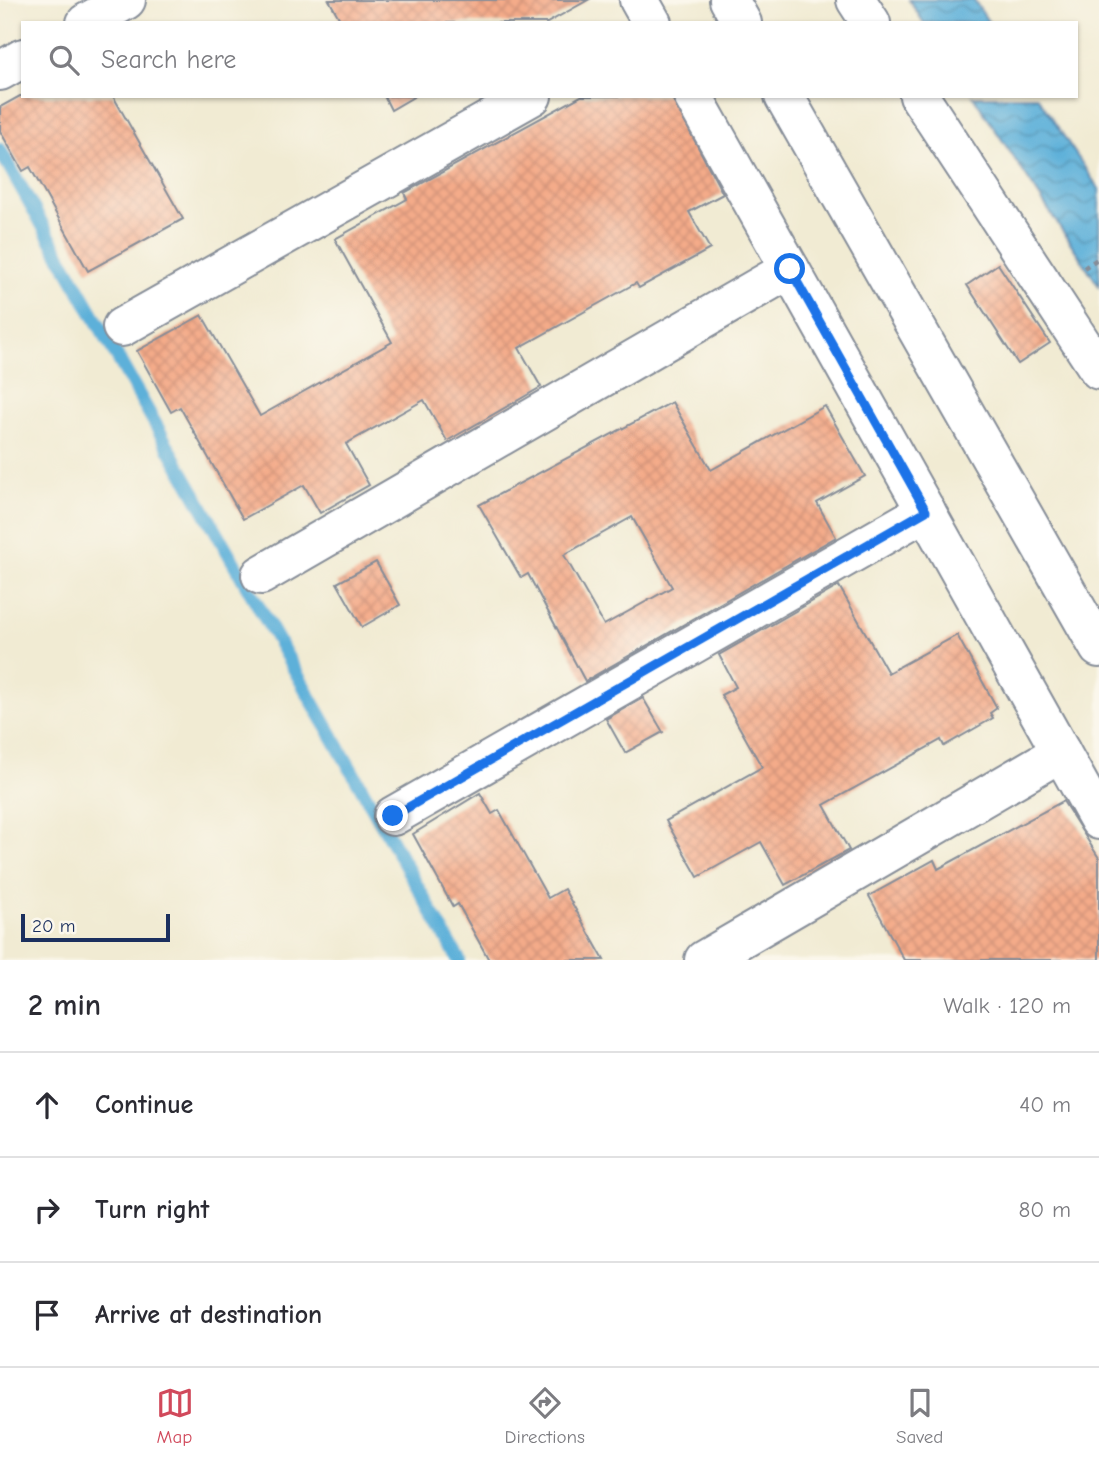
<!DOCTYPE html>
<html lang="en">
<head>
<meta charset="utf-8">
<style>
  :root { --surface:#fff; --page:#f2f2f3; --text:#2b2b33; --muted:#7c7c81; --line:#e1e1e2; --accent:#d1495b }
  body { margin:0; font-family:"Comic Neue",sans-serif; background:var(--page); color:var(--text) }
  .scale { position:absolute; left:21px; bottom:18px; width:149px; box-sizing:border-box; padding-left:7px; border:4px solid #1b2f5e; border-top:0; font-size:19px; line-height:24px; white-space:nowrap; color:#1b2f5e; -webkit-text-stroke:5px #fbf7ec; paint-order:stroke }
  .stop { position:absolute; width:21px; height:21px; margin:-16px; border:5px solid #1a73e8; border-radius:50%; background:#fff }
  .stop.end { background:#1a73e8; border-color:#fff; box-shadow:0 2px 7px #0008 }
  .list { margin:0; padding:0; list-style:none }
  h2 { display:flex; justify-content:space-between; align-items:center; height:91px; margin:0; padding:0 28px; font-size:30px }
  h2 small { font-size:23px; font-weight:400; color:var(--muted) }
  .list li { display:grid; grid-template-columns:46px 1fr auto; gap:21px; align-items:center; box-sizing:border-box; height:105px; padding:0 28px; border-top:2px solid var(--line) }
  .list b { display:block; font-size:26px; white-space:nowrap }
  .list em { font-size:23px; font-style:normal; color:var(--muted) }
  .icon { flex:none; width:38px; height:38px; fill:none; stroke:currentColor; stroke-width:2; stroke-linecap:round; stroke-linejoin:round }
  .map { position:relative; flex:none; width:1099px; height:960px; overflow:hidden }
  .search { position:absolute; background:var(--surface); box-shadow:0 2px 5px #0004; left:21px; right:21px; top:21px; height:77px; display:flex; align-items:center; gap:18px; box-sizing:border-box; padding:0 24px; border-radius:0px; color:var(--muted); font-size:26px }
  .sheet { height:406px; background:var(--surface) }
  nav { display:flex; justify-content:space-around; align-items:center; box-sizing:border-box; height:98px; border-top:2px solid var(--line); background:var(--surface); font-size:19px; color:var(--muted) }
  nav a { display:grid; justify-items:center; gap:4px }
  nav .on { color:var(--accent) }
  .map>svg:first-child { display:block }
  .water { fill:url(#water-waves); stroke:#3c709c; stroke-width:2 }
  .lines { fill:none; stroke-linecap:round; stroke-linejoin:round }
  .stream { stroke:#5db0d9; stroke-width:14 }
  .building { fill:url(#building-cross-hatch); fill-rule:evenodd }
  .minor-casing { stroke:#868d98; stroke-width:42 }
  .tertiary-casing { stroke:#868d98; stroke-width:42 }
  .path { stroke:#868d98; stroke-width:4.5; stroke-dasharray:5 5; stroke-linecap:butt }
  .minor { stroke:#fff; stroke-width:38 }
  .tertiary { stroke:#fff; stroke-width:38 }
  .route { stroke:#1a73e8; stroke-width:9 }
</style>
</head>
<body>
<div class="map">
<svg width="1099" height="960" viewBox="0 0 1099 960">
  <defs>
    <pattern id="water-waves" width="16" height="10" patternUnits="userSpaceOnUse" patternTransform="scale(1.75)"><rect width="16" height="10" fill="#5db0d9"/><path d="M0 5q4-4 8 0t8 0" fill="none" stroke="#4c90b3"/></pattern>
    <pattern id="building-cross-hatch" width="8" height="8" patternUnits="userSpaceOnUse" patternTransform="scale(1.75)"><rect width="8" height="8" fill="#f4ab89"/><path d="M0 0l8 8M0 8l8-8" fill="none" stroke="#d19379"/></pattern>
  </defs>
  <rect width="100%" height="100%" fill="#fbf7ec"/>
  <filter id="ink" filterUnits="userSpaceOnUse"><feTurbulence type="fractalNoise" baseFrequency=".0143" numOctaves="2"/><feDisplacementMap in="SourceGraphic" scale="14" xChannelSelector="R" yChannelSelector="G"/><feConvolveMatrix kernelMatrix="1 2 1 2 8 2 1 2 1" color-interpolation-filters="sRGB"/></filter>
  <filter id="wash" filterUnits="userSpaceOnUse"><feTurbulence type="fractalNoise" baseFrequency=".00686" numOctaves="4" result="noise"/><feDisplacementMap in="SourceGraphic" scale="28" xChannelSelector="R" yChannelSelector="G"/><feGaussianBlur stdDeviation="1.57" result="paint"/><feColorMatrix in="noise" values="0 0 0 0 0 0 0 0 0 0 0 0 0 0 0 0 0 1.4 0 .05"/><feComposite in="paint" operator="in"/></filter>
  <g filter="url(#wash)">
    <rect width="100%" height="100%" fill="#f1ebd3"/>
    <g class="water">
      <polygon points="909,0 974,0 989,23 924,23"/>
      <polygon points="973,96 1037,96 1099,189 1099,286"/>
    </g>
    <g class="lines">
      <polyline class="stream" points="0,150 459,960"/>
    </g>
    <g id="blocks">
      <g class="building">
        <polygon points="329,0 588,0 547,23 342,23"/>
        <polygon points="20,96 113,96 183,219 88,271 30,167 23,171 0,131 0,107"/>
        <polygon points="384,96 415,96 391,110"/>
        <polygon points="581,96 671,96 723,194 689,212 710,249 639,288 636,283 519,348 541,387 447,441 424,400 346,444 369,485 320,513 304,485 243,519 180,407 171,412 137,351 202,315 260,416 392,342 335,239 407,199 404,193"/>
        <polygon points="998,264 1050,343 1018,364 967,285"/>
        <path d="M 672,402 L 711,470 L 825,406 L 865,476 L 817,503 L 836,537 L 585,681 L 528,574 L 521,578 L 479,505 ZM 632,517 L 672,587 L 604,625 L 564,555 Z"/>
        <polygon points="376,562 400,605 362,627 337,583"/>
        <polygon points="839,586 888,673 957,635 997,708 990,713 993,718 944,746 941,740 824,805 849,850 785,885 761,842 698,877 666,821 762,767 721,695 736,687 719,655"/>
        <polygon points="643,698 663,732 625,753 606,719"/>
        <polygon points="480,793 492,814 499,810 548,898 564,889 604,960 489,960 458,904 453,907 413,834"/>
        <polygon points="1063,801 1099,858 1099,960 904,960 869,896 934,860 938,869"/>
      </g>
    </g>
  </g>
  <g filter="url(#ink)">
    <use href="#blocks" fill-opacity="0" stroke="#868d98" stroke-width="2"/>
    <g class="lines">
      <g class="minor-casing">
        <g id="minor">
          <polyline points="639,0 652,23"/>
          <polyline points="856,0 871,23"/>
          <polyline points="86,23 126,0"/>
          <polyline points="0,71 23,58"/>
          <polyline points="693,96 1099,820"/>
          <polyline points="919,96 1099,370"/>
          <polyline points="122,327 532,96"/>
          <polyline points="261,575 790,269"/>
          <polyline points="393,816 926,511"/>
          <polyline points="704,960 1061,752"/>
        </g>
      </g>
      <g class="tertiary-casing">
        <g id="tertiary">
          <polyline points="729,0 742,23"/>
          <polyline points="784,96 1099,648"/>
        </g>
      </g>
      <polyline class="path" points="1084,268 1099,258"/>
      <use href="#minor" class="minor"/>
      <use href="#tertiary" class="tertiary"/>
    </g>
  </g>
  <g class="lines" filter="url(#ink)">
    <polyline class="route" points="393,816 926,511 790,269"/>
  </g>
</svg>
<div class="scale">20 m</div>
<div class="stop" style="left:790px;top:269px"></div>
<div class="stop end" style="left:393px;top:816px"></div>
<div class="search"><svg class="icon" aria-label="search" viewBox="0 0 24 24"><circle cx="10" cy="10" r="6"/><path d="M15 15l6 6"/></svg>Search here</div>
</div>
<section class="sheet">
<h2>2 min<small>Walk · 120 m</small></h2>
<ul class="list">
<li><svg class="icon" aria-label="ahead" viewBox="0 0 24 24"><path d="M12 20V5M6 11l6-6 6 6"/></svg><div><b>Continue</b></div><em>40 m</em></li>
<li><svg class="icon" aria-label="right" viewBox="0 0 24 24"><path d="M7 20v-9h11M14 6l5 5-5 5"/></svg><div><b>Turn right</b></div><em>80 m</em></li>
<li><svg class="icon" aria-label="arrive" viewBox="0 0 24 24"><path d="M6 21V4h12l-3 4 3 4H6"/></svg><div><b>Arrive at destination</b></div></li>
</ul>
</section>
<nav>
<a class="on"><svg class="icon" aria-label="map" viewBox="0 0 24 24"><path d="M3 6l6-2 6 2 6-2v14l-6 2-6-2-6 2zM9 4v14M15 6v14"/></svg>Map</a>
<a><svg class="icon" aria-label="directions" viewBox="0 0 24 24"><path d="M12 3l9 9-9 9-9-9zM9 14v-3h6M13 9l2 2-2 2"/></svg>Directions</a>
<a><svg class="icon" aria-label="saved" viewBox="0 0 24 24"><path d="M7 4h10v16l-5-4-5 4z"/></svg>Saved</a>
</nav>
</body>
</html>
